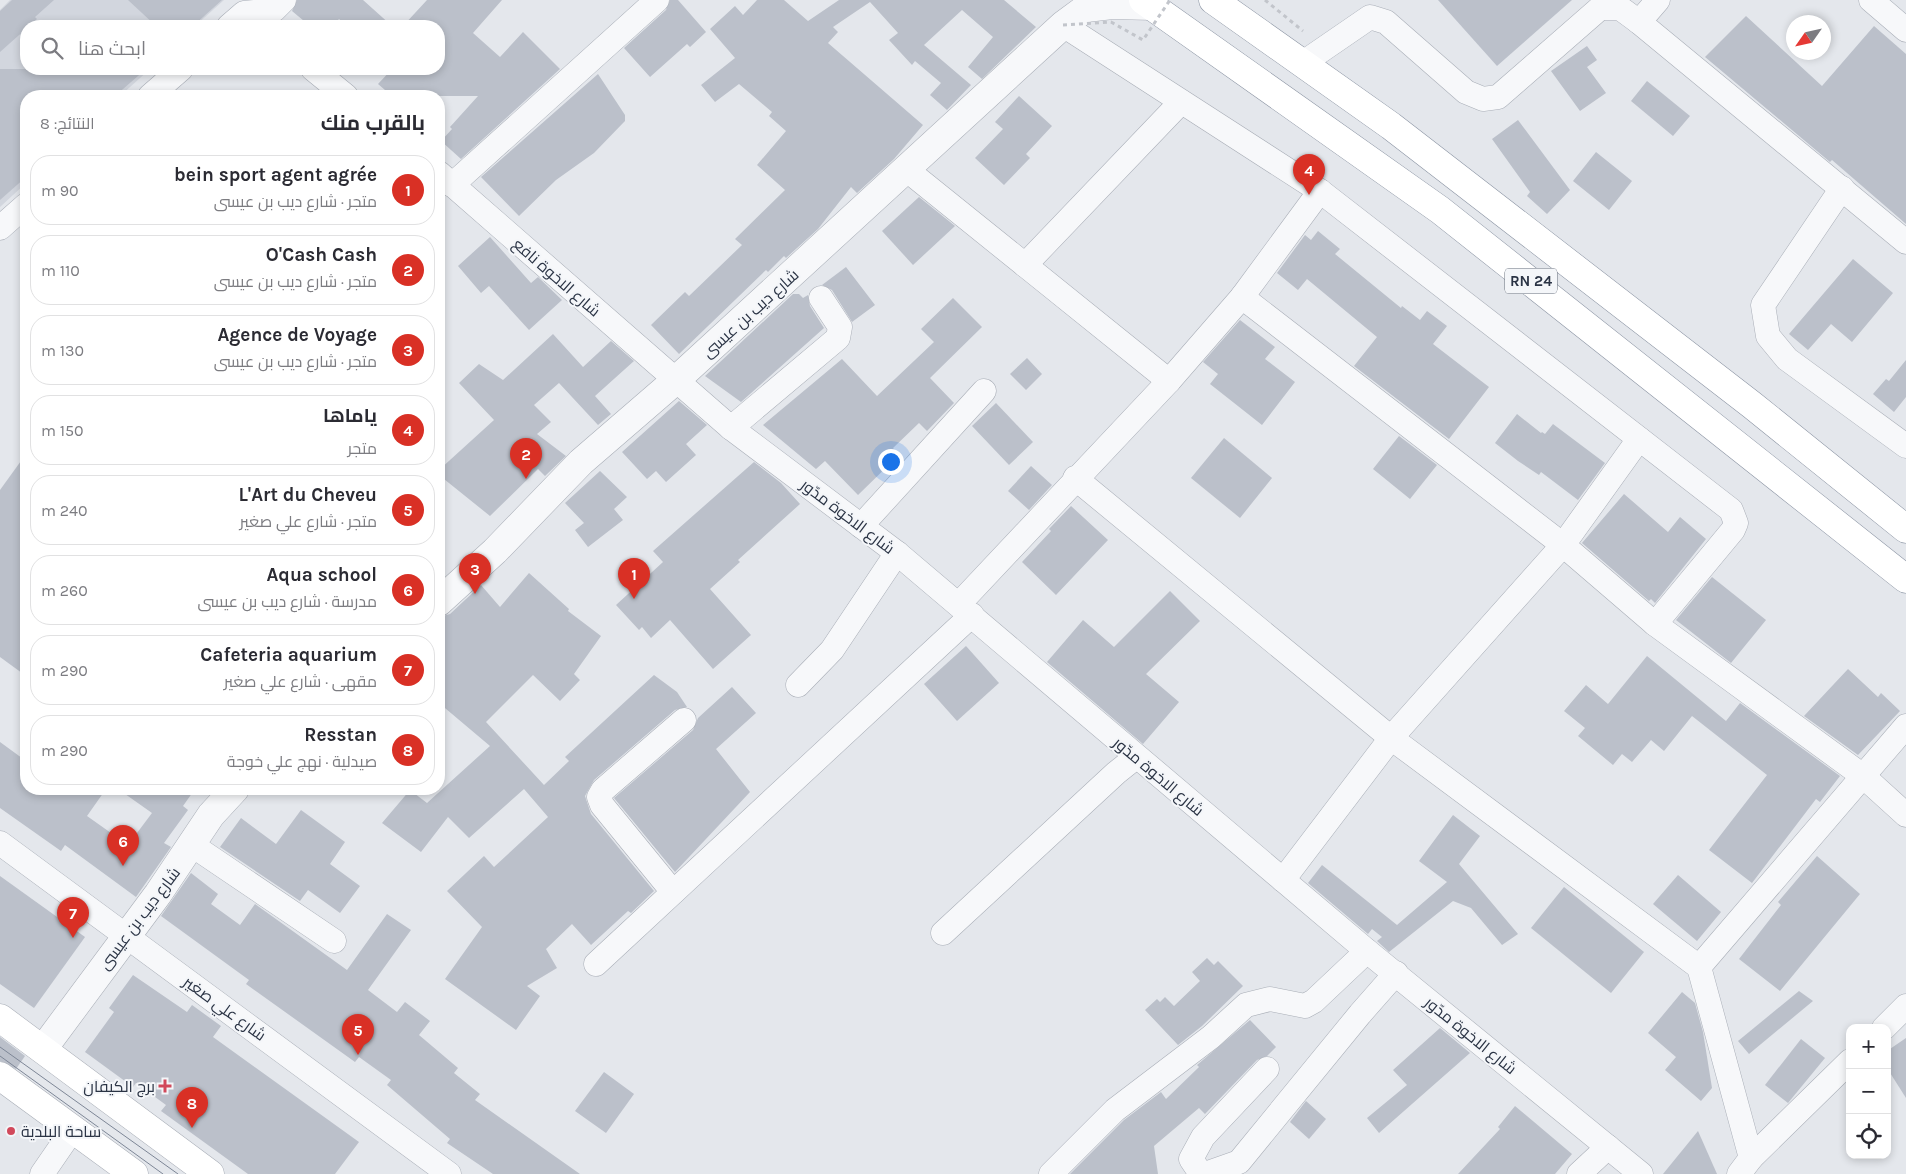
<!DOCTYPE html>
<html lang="ar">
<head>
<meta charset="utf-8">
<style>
  :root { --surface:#fff; --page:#f2f2f3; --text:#2b2b33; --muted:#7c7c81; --line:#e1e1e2; --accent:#d93025 }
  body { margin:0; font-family:Karla,Cairo,sans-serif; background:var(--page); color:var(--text); direction:rtl }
  .controls { position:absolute; right:15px; bottom:15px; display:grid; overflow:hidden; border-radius:10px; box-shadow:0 2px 8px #0003 }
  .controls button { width:45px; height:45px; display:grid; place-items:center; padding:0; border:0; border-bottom:1px solid var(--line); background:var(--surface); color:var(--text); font:25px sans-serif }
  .compass { position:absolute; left:1786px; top:15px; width:45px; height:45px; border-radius:50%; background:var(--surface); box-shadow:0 2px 8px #0003; rotate:236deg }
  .you { position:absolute; left:890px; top:461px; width:18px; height:18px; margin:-12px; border:4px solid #fff; border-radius:50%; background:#1a73e8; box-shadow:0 0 0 8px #1a73e833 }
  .badge { display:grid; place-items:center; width:32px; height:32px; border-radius:50%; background:var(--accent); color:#fff; font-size:16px; font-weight:700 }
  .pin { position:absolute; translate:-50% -41px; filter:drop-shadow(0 1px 2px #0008) }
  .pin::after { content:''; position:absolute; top:26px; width:18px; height:15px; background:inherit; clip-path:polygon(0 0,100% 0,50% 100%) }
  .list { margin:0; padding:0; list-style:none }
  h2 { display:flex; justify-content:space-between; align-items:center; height:65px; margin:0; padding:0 20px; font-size:21px }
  h2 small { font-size:16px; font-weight:400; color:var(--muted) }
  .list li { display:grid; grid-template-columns:32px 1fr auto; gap:15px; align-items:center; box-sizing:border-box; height:70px; margin:0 10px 10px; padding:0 10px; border:1px solid var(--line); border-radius:20px }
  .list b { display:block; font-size:19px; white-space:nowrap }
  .list p { margin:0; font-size:16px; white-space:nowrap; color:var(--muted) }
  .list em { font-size:16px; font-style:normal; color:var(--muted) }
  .icon { flex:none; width:28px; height:28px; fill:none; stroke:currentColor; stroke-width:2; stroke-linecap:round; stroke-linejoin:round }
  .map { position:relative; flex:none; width:1906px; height:1174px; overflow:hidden; direction:ltr }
  .search { position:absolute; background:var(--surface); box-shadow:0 2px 8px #0003; left:20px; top:20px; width:425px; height:55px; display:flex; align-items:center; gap:12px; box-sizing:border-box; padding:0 18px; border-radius:20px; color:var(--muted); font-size:19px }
  .panel { position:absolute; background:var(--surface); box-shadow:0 2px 8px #0003; left:20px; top:90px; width:425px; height:705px; border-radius:20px; direction:rtl }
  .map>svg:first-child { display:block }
  .built { fill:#d2d6de }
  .building { fill:#bbc0ca }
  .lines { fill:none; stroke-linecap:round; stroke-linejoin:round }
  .minor-casing { stroke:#a9aeb7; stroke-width:25 }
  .tertiary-casing { stroke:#a9aeb7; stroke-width:29 }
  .secondary-casing { stroke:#a9aeb7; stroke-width:29 }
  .trunk-casing { stroke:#8b94a3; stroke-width:29 }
  .path { stroke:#c2c5cb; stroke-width:3; stroke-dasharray:4 4; stroke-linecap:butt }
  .minor { stroke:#f7f8fa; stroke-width:24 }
  .tertiary { stroke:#f7f8fa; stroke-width:28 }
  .secondary { stroke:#fff; stroke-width:28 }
  .trunk { stroke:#fff; stroke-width:28 }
  .tram { stroke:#7d8696; stroke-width:1 }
  .path-bridge { stroke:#c2c5cb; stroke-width:3; stroke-dasharray:4 4; stroke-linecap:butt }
  .poi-dot { fill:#d1495b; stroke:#f4f6f9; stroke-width:2 }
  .labels { text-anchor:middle; stroke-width:4; stroke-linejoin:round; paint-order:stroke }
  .shield { fill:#f4f6f9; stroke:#676e7b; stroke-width:1 }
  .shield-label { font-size:15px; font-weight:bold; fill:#2b3445 }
  .street-label { font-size:16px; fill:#2b3445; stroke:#f4f6f9 }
  .poi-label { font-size:16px; fill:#2b3445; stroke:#f4f6f9; text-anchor:end }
</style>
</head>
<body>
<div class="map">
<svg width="1906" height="1174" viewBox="0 0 1906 1174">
  <rect width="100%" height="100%" fill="#e4e7ec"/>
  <polygon class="built" points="10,0 224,0 195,26 26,26 26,69 150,69 120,96 26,96 26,183 0,207 0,10"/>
  <g class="building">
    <polygon points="12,0 54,0 35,17 37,19 0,52 0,11"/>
    <polygon points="128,0 222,0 193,26 156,26"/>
    <polygon points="297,0 363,0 392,26 347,26 339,19 333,26 310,26 292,11"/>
    <polygon points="427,0 502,0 473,33 500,57 523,32 560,69 461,159 441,141 452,129 450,127 478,96 392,96 378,84 392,69 439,69 439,26 403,26"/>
    <polygon points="670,0 678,0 706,32 690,47 687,44 650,77 624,48 666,10"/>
    <polygon points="757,0 784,0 808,21 839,0 1004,0 1036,27 982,79 968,67 993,37 962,10 924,45 971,85 947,110 930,95 941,83 915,61 912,65 889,40 898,33 870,2 833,27 838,32 828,43 923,125 894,159 857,193 851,187 818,229 786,258 784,256 768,272 766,270 679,354 651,325 685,292 689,296 742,245 735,239 785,190 757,165 786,131 769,116 772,112 739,84 715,102 701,85 735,58 710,29 735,6 743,15"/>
    <polygon points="1438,0 1572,0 1497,66"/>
    <polygon points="1746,16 1822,86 1874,26 1906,54 1906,224 1832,160 1830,162 1705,57"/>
    <polygon points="1587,46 1597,60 1587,67 1606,93 1580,111 1551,71"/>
    <polygon points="0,69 146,69 115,96 26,96 26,177 0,200"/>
    <polygon points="598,74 625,115 625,121 594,153 556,180 519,216 481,177"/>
    <polygon points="1647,81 1690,116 1673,136 1631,101"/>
    <polygon points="1019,96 1052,126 1026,154 1030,158 1004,185 975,158 1003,129 995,122"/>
    <polygon points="1518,120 1570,190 1547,214 1527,196 1530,192 1492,139"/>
    <polygon points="1596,152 1632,181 1609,210 1573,181"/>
    <polygon points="919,197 955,226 913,265 882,231"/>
    <polygon points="1318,231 1340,249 1335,254 1401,308 1402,306 1420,320 1427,311 1447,326 1433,344 1489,387 1449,439 1354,366 1377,337 1307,279 1298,290 1277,273 1305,235 1311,240"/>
    <polygon points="490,237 531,283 538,277 562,300 529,330 489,286 481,293 458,266"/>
    <polygon points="1853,259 1893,293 1852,342 1831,324 1808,350 1789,334"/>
    <polygon points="846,267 875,305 852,322 832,290 822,285"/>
    <polygon points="793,294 799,294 803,298 808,295 810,306 824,328 741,402 705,376"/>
    <polygon points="953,298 982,327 930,378 954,403 927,431 919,423 893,448 899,455 858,495 825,461 816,469 763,425 842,359 877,396 934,342 921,329"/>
    <polygon points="1240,320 1275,347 1265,359 1295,382 1262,425 1210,384 1218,374 1203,362"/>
    <polygon points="553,334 583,367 611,341 634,361 595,396 611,414 598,425 559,383 534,405 551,422 537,434 566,456 545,476 538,469 490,516 439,475 439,470 494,420 459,383 479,364 503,380"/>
    <polygon points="1027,358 1042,374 1026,390 1010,374"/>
    <polygon points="1906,360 1906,397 1894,412 1873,394 1886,379 1889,381"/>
    <polygon points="679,401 707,425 686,444 696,455 666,482 656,471 647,479 622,452"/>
    <polygon points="996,403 1033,442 1009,465 972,426"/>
    <polygon points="1517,414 1541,433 1542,432 1545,434 1553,424 1605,463 1578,500 1541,472 1539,475 1518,461 1495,443"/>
    <polygon points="1399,436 1437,465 1410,499 1373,469"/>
    <polygon points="1224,438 1272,478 1240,518 1191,478"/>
    <polygon points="26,454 26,676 0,657 0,490"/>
    <polygon points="754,462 781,483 800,504 738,560 740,562 710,589 751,635 713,669 670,620 651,638 642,627 639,630 616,605 663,562 653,551"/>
    <polygon points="1031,466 1052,485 1029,510 1008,491"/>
    <polygon points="600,471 627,497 614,509 623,520 588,547 575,530 584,523 565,503"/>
    <polygon points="1624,494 1668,532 1680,517 1706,539 1655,603 1651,599 1649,601 1582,543"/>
    <polygon points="1071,506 1108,540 1056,595 1022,562 1051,531 1049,529"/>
    <polygon points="529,573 569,609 568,611 601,636 574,674 580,680 560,701 533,675 486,722 544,785 569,761 565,757 654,675 677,692 687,707 675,710 594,780 585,796 591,814 654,891 631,913 628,911 591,945 572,924 546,949 557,968 527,986 540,996 516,1030 445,979 482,927 447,891 484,856 494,867 548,817 524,789 469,838 448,817 421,852 382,823 410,790 427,803 490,746 439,703 439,617 450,614 481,585 500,607"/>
    <polygon points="1712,577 1766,620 1731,663 1676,620"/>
    <polygon points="1170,591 1200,621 1146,674 1179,702 1143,744 1047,662 1083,620 1114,647"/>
    <polygon points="966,646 999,683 957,721 924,684"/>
    <polygon points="1647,656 1726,721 1740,703 1840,776 1820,802 1816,799 1752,883 1709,850 1767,775 1692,716 1664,751 1651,740 1632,762 1622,754 1613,765 1578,736 1585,728 1564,711 1586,685 1608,704"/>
    <polygon points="1848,669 1878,697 1881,693 1900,711 1858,755 1804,716"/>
    <polygon points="732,687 756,713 716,749 750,792 675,872 614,798 693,730 698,718"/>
    <polygon points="0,742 26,761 26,789 106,789 87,816 128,845 152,813 118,789 195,789 183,806 188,810 164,843 171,847 136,897 65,845 61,851 0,808"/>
    <polygon points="301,810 345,842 330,864 360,886 340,913 308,890 300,901 220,847 241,818 276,844"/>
    <polygon points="1453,815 1480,836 1459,864 1518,934 1502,945 1471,908 1453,901 1389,952 1377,941 1382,937 1372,929 1368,934 1308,883 1322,865 1397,925 1447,882 1419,861"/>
    <polygon points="1817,856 1860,894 1780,991 1739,959 1781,905 1778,902"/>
    <polygon points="191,873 218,894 211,904 240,925 255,904 347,970 387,914 411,930 368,990 397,1012 405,1002 430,1021 419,1035 458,1068 454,1073 480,1094 475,1100 580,1174 493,1174 447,1143 450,1139 387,1085 391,1080 359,1057 355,1062 246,984 249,980 161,916"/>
    <polygon points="1678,875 1721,912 1697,941 1653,904"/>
    <polygon points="0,876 85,937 34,1008 0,984"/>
    <polygon points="1564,887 1644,952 1611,993 1531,928"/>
    <polygon points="1207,958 1214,965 1218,961 1243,986 1202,1026 1178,1045 1145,1010 1157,999 1160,1002 1165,997 1174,1006 1200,981 1192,972"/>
    <polygon points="133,975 187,1012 192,1005 221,1026 213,1037 359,1142 335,1174 248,1174 161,1111 166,1105 136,1083 133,1087 85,1052 114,1012 109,1008"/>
    <polygon points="1799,991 1813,1001 1749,1054 1738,1041"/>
    <polygon points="1682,992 1695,1003 1703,1032 1712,1088 1701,1101 1665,1070 1676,1057 1648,1033"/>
    <polygon points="1250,1020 1276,1047 1267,1056 1257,1060 1205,1114 1199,1108 1154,1146 1158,1174 1070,1174 1124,1120 1161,1092 1166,1099 1199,1067 1197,1065"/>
    <polygon points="1440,1028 1470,1053 1379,1133 1367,1118 1407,1085 1393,1070"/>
    <polygon points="0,1037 25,1056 16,1069 0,1061"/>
    <polygon points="1906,1038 1906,1098 1887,1068 1887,1051"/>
    <polygon points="1801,1039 1825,1058 1788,1103 1765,1085"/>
    <polygon points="604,1072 634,1094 606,1133 575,1111"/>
    <polygon points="1306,1101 1326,1119 1309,1139 1290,1122"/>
    <polygon points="1515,1106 1572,1154 1555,1174 1458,1174 1500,1129 1498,1127"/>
    <polygon points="1698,1131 1717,1174 1663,1174"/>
  </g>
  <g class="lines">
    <g class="minor-casing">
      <g id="minor">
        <polyline points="1871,0 1906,30"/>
        <polyline points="1639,22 1906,242"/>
        <polyline points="1063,25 1320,191 1731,510 1736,523 1733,530 1655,624"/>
        <polyline points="229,26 244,13 274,10 284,0"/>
        <polyline points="1303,63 1370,17 1386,22 1466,92 1483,99 1498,97 1600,8 1620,8 1639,22 1658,0"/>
        <polyline points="313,69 346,96"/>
        <polyline points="150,96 181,69"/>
        <polyline points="907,170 1169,381"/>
        <polyline points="439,173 731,428 897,553 1367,951 1641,1174"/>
        <polyline points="452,185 657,0"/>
        <polyline points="1842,188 1763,305 1768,336 1787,359 1906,446"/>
        <polyline points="0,228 26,205"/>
        <polyline points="1025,265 1181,102"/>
        <polyline points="1242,297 1563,545 1655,624 1863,776 1906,815"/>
        <polyline points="731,428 838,338 840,327 821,298"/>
        <polyline points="1075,478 1391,738 1699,967"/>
        <polyline points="861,526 984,391"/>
        <polyline points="959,604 1169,381 1242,297 1320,191"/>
        <polyline points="798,685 832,650 897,553"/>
        <polyline points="0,843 449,1174"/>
        <polyline points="192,845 334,941"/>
        <polyline points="1283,880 1391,738 1563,545 1639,439"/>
        <polyline points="673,892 602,805 599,797 603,790 684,720"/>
        <polyline points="943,933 1116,773 1136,757"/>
        <polyline points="596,964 972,615"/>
        <polyline points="1884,1028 1906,1006"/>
        <polyline points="1751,1158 1850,1061"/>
        <polyline points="42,1174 73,1129"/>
        <polyline points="1051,1174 1115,1110 1211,1037 1246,1005 1270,999 1305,1006 1314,1001 1367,951"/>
        <polyline points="1201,1174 1191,1159 1203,1137 1267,1069"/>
        <polyline points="1205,1174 1239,1162 1360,1014 1396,973"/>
        <polyline points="1579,1174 1608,1147"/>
        <polyline points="1739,1174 1751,1158 1699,967 1906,726"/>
      </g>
    </g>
    <g class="tertiary-casing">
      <g id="tertiary">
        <polyline points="439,602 495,551 581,462 676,380 1063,25 1086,8 1112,5 1153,6"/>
        <polyline points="43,1049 158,894 211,815 235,789"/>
      </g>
    </g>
    <g class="secondary-casing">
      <g id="secondary">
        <polyline points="0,1018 210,1174"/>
        <polyline points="0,1076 134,1174"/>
      </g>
    </g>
    <g class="trunk-casing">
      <g id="trunk">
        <polyline points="1143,0 1440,210 1906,579"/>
        <polyline points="1213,0 1391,126 1752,405 1906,529"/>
      </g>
    </g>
    <polyline class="path" points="1265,0 1303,31"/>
    <use href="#minor" class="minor"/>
    <use href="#tertiary" class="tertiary"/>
    <use href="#secondary" class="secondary"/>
    <use href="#trunk" class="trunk"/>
    <g class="tram">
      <polyline points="0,1047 178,1174"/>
      <polyline points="0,1056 163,1174"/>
    </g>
    <polyline class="path-bridge" points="1063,25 1111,22 1143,40 1170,0"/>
  </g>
  <g class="poi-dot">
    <path d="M162.5 1078.5h5v5h5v5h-5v5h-5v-5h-5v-5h5z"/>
    <circle cx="11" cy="1131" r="5"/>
  </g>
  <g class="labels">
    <rect class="shield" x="1505" y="268.5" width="52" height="25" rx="4"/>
    <g class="shield-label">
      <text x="1531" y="286">RN 24</text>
    </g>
    <g class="street-label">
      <text transform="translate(557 277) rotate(41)" y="6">شارع الاخوة نافع</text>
      <text transform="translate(750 313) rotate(-42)" y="6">شارع ديب بن عيسى</text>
      <text transform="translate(848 516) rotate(37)" y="6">شارع الاخوة مدّور</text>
      <text transform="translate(1159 776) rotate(40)" y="6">شارع الاخوة مدّور</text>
      <text transform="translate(139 918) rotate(-53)" y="6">شارع ديب بن عيسى</text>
      <text transform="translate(225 1008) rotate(36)" y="6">شارع علي صغير</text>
      <text transform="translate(1471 1035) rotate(39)" y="6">شارع الاخوة مدّور</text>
    </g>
    <g class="poi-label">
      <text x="155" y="1092">برج الكيفان</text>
      <text x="21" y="1137" text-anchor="start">ساحة البلدية</text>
    </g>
  </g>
</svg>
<div class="controls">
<button>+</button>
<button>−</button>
<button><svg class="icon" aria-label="locate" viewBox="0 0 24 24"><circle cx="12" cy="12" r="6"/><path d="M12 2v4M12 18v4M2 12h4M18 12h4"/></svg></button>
</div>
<svg class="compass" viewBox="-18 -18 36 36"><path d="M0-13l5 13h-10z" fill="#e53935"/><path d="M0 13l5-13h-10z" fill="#7c7c81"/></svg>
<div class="you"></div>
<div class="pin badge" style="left:634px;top:599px">1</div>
<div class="pin badge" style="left:526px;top:479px">2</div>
<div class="pin badge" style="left:475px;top:594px">3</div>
<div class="pin badge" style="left:1309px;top:195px">4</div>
<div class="pin badge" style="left:358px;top:1055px">5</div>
<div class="pin badge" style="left:123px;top:866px">6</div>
<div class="pin badge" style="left:73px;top:938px">7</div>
<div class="pin badge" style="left:192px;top:1128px">8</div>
<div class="search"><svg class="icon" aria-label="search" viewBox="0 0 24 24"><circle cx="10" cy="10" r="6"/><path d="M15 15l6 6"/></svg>ابحث هنا</div>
<section class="panel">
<h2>بالقرب منك<small>النتائج: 8</small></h2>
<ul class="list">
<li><span class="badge">1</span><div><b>bein sport agent agrée</b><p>متجر · شارع ديب بن عيسى</p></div><em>90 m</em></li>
<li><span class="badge">2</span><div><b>O'Cash Cash</b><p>متجر · شارع ديب بن عيسى</p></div><em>110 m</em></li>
<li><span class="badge">3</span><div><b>Agence de Voyage</b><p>متجر · شارع ديب بن عيسى</p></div><em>130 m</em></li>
<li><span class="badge">4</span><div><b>ياماها</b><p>متجر</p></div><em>150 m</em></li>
<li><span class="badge">5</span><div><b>L'Art du Cheveu</b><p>متجر · شارع علي صغير</p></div><em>240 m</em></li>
<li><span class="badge">6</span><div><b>Aqua school</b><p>مدرسة · شارع ديب بن عيسى</p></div><em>260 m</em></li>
<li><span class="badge">7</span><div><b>Cafeteria aquarium</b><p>مقهى · شارع علي صغير</p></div><em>290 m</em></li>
<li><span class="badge">8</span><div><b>Resstan</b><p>صيدلية · نهج علي خوجة</p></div><em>290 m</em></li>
</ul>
</section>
</div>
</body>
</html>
